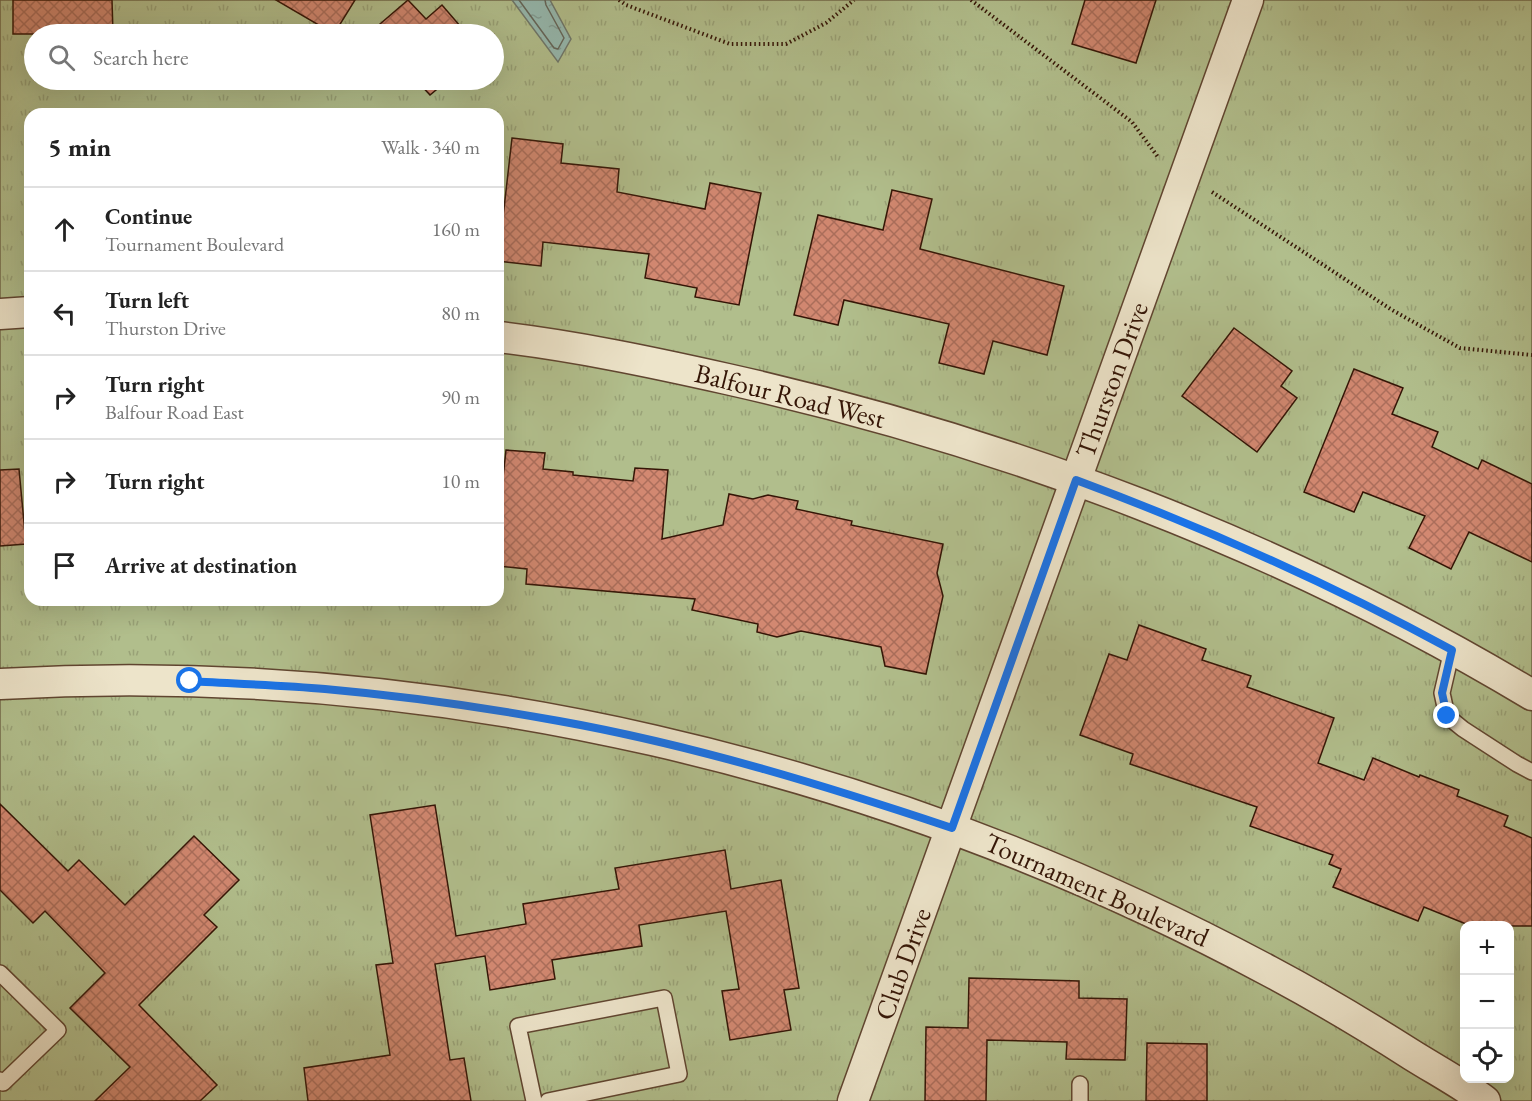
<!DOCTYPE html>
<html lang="en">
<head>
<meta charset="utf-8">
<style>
  :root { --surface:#fff; --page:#f2f2f2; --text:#222; --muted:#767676; --line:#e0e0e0 }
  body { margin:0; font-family:"EB Garamond",serif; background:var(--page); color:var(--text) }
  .controls { position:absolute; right:18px; bottom:18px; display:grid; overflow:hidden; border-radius:12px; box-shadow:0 6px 24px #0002 }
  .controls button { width:54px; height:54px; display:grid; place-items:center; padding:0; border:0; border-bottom:2px solid var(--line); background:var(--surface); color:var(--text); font:30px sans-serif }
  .stop { position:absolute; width:18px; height:18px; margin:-14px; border:4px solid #1a73e8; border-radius:50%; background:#fff }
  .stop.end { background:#1a73e8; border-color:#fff; box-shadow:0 2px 6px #0008 }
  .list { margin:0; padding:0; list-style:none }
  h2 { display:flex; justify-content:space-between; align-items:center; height:78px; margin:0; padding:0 24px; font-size:26px }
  h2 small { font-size:20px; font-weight:400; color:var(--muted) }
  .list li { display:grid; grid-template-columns:39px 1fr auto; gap:18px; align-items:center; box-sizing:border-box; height:84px; padding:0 24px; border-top:2px solid var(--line) }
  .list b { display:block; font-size:22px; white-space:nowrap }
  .list p { margin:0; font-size:20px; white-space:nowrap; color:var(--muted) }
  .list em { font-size:20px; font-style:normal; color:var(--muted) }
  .icon { flex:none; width:33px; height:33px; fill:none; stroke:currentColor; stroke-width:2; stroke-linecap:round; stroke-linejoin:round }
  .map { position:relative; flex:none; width:1532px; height:1101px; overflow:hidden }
  .search { position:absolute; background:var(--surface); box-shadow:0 6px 24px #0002; left:24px; top:24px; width:480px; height:66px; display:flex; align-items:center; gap:15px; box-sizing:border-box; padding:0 21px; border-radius:33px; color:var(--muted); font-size:22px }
  .panel { position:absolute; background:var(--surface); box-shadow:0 6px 24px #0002; left:24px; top:108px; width:480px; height:498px; border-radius:18px }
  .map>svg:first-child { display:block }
  .grass { fill:url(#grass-tufts); stroke:#726a49; stroke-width:1.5; fill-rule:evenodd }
  .water { fill:url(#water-ripples); stroke:#6e776b; stroke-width:1.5 }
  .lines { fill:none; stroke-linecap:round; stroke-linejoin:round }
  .shore { stroke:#64665a; stroke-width:1.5 }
  .building { fill:url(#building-cross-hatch); stroke:#341506; stroke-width:1.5 }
  .service-casing { stroke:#604530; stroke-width:18 }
  .minor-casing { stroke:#604530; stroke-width:33 }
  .path { stroke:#341506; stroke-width:4; stroke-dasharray:1.5 3; stroke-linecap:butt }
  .service { stroke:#ede4ca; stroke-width:15 }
  .minor { stroke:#ede4ca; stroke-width:30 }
  .route { stroke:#1a73e8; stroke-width:8 }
  .labels { text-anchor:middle; stroke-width:6; stroke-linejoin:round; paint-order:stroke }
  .street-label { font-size:27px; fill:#341506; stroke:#ede4ca }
</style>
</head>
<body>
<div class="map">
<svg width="1532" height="1101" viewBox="0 0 1532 1101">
  <defs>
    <pattern id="grass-tufts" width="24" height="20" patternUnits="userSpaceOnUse" patternTransform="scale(1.5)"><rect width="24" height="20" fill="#b1be8c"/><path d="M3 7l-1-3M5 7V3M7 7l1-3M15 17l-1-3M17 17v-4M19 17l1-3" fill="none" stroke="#99a277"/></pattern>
    <pattern id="water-ripples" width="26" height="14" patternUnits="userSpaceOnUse" patternTransform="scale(1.5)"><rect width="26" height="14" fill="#95b8ae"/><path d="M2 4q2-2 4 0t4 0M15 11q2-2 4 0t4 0" fill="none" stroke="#819d94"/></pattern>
    <pattern id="building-cross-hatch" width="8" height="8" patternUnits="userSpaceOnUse" patternTransform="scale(1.5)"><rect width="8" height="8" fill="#d28871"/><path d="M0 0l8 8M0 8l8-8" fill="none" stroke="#ab6e5b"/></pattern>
  </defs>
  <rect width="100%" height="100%" fill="#e4d5ae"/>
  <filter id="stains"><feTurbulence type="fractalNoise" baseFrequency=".00333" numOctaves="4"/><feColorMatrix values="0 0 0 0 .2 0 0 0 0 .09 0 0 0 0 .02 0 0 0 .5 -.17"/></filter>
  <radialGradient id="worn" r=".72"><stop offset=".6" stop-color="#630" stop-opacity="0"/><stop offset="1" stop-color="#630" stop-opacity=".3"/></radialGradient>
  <path class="grass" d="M 0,0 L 1532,0 L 1532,1101 L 0,1101 ZM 34,34 L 494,34 L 494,80 L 34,80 ZM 30,114 L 498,114 L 498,600 L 30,600 ZM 1464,926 L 1510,926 L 1510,1078 L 1464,1078 Z"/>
  <polygon class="water" points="512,0 550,0 571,39 558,62"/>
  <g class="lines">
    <polyline class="shore" points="519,0 554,48 558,49 564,38 546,5 545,0"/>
  </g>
  <g class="building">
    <polygon points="13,0 112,0 113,34 13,34"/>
    <polygon points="276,0 355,0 334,34"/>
    <polygon points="408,0 426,19 442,5 467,34 377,34 373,30"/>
    <polygon points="1085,0 1156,0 1136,63 1072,44"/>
    <polygon points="416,80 448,80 430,95"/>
    <polygon points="512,138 563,144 561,163 619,169 617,192 705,209 710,183 761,193 739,305 695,297 697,288 645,278 649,254 543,242 541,266 498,261"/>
    <polygon points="892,190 932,199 920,249 1064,286 1047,355 993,341 984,374 939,363 949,324 844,300 838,325 794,315 818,215 883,230"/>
    <polygon points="1234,328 1292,371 1281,386 1297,398 1257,452 1182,396"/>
    <polygon points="1354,369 1403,388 1392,414 1438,432 1432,447 1478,469 1482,460 1532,484 1532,562 1469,532 1451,569 1409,548 1425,516 1363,492 1354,512 1304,492"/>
    <polygon points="506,450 545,453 543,469 573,472 573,475 633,481 635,468 668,470 662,539 723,525 729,494 753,499 768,495 798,501 796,509 852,521 851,525 943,544 937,573 943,596 926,674 885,666 881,647 801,631 777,637 757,632 758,624 692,610 695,599 526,584 527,569 498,566 498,486 502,487"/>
    <polygon points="19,469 26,544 0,546 0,470"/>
    <polygon points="1139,625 1206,649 1202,660 1251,676 1247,687 1334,718 1318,763 1364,780 1373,758 1419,777 1420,775 1459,790 1457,796 1508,816 1504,826 1532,838 1532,926 1471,926 1424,907 1418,921 1333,887 1341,869 1329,864 1333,855 1250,826 1257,807 1130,764 1133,754 1080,735 1109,654 1127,660"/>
    <polygon points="0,804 68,871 79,860 125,905 194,836 239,880 204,915 217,927 139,1005 217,1085 200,1101 95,1101 130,1067 70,1008 105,973 45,911 33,923 0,890"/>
    <polygon points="435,805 456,936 526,924 523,904 619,889 615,868 725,850 731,889 781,880 799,988 784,990 791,1030 730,1040 722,991 739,989 726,911 639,925 642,946 552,960 555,979 490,990 485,956 435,964 450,1060 464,1058 471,1101 308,1101 304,1068 390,1055 376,965 393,963 370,815"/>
    <polygon points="969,978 1079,981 1079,998 1127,999 1125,1060 1066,1059 1067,1042 987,1040 986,1101 925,1101 926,1027 968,1028"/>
    <polygon points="1147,1043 1207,1044 1207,1101 1146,1101"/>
  </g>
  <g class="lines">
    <g class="service-casing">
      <g id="service">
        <polyline points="1452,650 1442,693 1447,716 1463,729 1517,764 1532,772"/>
        <polyline points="0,973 58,1030 3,1083 0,1080"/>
        <polyline points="534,1101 518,1026 664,998 679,1074 548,1101"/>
        <polyline points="1080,1101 1080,1084"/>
      </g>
    </g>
    <g class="minor-casing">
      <g id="minor">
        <polyline points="0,314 30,312"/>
        <path d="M 498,337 C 575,346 651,362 727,379 C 1008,442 1284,546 1532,695"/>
        <path d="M 0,684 C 438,659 883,764 1269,971 C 1318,997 1365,1025 1412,1055 C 1436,1070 1462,1084 1485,1101"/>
        <polyline points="853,1101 1248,0"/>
      </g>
    </g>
    <g class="path">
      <polyline points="619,0 626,5 730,44 786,44 826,23 854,0"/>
      <polyline points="971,0 1132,122 1158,157"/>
      <polyline points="1212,192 1392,310 1460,348 1532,355"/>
    </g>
    <use href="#service" class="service"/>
    <use href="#minor" class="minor"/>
  </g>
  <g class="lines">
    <path class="route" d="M 190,681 C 235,684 280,685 325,689 C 404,696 482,707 559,721 C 693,745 823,785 952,828 L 1076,480 C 1205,528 1331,584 1452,650 L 1442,693 L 1447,716"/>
  </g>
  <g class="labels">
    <g class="street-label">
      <text transform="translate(1112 380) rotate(-70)" y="9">Thurston Drive</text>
      <text transform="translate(790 396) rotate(14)" y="9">Balfour Road West</text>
      <text transform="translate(1097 890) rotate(24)" y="9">Tournament Boulevard</text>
      <text transform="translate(903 964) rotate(-70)" y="9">Club Drive</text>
    </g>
  </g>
  <rect width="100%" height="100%" filter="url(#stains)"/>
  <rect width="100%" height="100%" fill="url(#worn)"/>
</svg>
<div class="controls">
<button>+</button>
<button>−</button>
<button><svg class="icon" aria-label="locate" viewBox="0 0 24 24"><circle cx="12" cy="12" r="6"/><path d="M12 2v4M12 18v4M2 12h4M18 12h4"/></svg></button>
</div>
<div class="stop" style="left:190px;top:681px"></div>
<div class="stop end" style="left:1447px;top:716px"></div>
<div class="search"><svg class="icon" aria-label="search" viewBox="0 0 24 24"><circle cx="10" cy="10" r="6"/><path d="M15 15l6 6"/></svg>Search here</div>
<section class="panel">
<h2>5 min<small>Walk · 340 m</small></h2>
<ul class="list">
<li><svg class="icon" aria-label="ahead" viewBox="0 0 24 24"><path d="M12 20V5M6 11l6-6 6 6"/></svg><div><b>Continue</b><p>Tournament Boulevard</p></div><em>160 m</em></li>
<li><svg class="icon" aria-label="left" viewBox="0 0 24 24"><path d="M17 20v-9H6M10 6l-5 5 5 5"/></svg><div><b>Turn left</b><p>Thurston Drive</p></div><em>80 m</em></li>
<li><svg class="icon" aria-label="right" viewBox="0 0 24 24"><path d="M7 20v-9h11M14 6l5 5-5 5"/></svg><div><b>Turn right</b><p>Balfour Road East</p></div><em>90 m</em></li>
<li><svg class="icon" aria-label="right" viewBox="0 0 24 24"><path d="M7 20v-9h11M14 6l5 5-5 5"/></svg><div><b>Turn right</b></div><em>10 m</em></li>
<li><svg class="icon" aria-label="arrive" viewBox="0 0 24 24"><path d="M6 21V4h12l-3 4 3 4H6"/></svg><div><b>Arrive at destination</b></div></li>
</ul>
</section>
</div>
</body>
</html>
